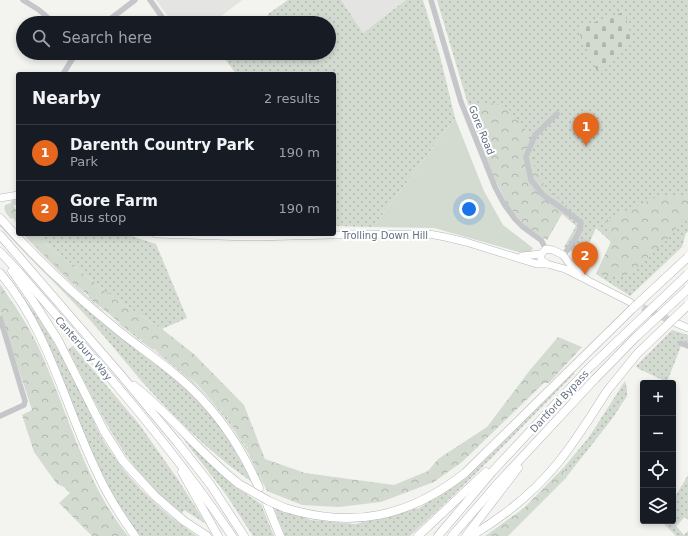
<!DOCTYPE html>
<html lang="en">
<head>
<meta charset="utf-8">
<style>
  :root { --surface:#171b24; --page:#242831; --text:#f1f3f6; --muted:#9ea1a6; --line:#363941; --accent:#e5671e }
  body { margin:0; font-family:"DejaVu Sans",sans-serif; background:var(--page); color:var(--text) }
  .controls { position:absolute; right:12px; bottom:12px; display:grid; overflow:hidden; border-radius:4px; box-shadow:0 2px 6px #0003 }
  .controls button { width:36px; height:36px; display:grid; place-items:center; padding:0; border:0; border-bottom:1px solid var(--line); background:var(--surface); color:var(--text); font:20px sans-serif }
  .you { position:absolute; left:469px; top:209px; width:14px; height:14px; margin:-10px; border:3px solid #fff; border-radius:50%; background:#1a73e8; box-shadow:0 0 0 6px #1a73e833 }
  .badge { display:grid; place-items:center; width:26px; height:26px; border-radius:50%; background:var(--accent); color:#fff; font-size:13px; font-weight:700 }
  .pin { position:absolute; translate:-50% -33px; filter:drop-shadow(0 1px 2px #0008) }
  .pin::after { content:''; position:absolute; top:21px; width:14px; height:12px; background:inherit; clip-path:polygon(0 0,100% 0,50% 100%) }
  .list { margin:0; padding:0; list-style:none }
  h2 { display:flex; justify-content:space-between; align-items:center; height:52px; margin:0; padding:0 16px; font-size:17px }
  h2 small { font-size:13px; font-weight:400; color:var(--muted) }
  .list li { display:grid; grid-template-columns:26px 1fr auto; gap:12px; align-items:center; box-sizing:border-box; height:56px; padding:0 16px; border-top:1px solid var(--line) }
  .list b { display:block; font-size:15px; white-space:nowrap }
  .list p { margin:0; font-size:13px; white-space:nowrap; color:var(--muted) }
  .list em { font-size:13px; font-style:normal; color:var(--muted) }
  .icon { flex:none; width:22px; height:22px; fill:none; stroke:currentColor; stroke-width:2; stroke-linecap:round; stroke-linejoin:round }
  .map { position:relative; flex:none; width:688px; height:536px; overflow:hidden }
  .search { position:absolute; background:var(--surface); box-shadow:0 2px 6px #0003; left:16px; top:16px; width:320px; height:44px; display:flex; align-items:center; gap:10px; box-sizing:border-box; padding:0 14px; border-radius:22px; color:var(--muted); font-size:15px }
  .panel { position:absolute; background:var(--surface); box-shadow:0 2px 6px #0003; left:16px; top:72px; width:320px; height:164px; border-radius:4px }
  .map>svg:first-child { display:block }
  .built { fill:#e4e4e3 }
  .grass { fill:url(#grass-dots) }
  .forest { fill:url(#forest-crowns) }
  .cemetery { fill:url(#cemetery-stones) }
  .garden { fill:#d3dbd1 }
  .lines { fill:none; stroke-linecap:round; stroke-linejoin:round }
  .major-tunnel { stroke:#cfd3d4; stroke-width:7; stroke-dasharray:7 3.5; stroke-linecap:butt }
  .major-casing { stroke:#b4b7bc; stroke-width:8 }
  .highway-casing { stroke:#b4b6ba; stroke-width:9 }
  .minor { stroke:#c4c6ca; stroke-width:5.5 }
  .major { stroke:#fff; stroke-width:7 }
  .highway { stroke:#fff; stroke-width:8 }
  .highway-bridge-casing { stroke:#b4b6ba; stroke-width:9; stroke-linecap:butt }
  .highway-bridge { stroke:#fff; stroke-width:8 }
  .labels { text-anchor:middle; stroke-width:4; stroke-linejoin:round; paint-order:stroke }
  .street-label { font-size:10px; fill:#626f81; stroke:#fff }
</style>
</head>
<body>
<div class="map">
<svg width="688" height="536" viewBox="0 0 688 536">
  <defs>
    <pattern id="grass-dots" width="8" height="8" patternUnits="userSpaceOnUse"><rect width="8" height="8" fill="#d3dbd1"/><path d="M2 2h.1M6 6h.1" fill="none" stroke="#afb6af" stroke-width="1.8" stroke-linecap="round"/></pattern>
    <pattern id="forest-crowns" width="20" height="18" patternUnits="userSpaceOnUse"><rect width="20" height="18" fill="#d3dbd1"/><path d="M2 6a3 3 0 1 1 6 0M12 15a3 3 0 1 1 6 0" fill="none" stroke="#afb6af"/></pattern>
    <pattern id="cemetery-stones" width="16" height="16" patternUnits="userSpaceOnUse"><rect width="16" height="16" fill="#d3dbd1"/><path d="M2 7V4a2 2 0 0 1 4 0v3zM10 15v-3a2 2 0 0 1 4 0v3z" fill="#afb6af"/></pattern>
  </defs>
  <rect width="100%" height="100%" fill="#f3f4ef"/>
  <g class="built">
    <polygon points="156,0 242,0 224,14 210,23 173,23"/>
    <polygon points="341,0 406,0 363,33"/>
  </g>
  <g class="grass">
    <polygon points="288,0 341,0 363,33 406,0 423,0 440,56 455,118 373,227 334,226 334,74 236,74 223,56 222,53 329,53 329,23 268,23 268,14"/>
    <polygon points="437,0 688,0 688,232 686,233 682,247 630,296 596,274 611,242 596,228 583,257 564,247 576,226 562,214 547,240 526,226 509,208 501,191 467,101"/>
    <path d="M 0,221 L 186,389 L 213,416 L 225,433 L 252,482 C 218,459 188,430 159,400 C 134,374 112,344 88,318 C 59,286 28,258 0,226 Z"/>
    <path d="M 23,234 L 26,234 L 27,236 L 88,297 L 109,316 L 119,323 L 121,323 L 132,334 L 136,334 C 141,343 154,347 158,354 L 159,353 L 164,357 L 167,354 L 179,369 L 185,370 L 191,379 L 214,403 L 216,400 L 223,409 L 221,411 L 223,414 L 226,414 L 239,437 L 248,449 L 265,487 C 258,478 254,465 249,455 C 237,434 224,415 208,398 C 180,368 146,346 114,320 C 81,294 51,265 23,234 Z"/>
    <polygon points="38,234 125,234 156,244 187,318 162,329 121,303 47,245"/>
    <path d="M 14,285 C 41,318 61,353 80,391 C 89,408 95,427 105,443 C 128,480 161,512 197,536 L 140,536 L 138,534 C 127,518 116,502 107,485 C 84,442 70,393 50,348 C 40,326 27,305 14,285 Z"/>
    <polygon points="672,330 688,335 688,343 679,340 677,344 681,346 667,382 639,369 636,366"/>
    <path d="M 73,346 L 139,424 L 177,478 L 206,524 L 184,510 L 182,514 C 173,506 162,499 154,490 C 116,450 93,398 68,349 Z"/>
    <path d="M 573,373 L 574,374 C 520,429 467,484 410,536 L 285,536 L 274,508 L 311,520 L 356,524 L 419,508 L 454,485 Z"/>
    <polygon points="625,381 627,389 627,396 612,419 564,480 565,466 589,437"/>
    <polygon points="184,440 236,487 261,504 274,536 253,536 225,493"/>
    <polygon points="688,475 688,520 685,517 676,526 684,535 688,531 688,536 676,536 661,521 673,521 673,500"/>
  </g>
  <g class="forest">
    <polygon points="494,103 508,108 528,133 534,166 546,188 566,205 547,240 526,226 511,210 491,173 480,142 469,106"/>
    <polygon points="661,195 688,195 688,213 666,241 632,273 616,277 596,274 611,242 606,220"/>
    <path d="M 12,199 L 18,199 L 18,205 L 13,205 L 18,213 L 18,225 L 13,218 L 11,219 C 7,215 3,210 5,205 L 11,203 Z"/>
    <path d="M 26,234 L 38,234 L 47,245 L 121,303 L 162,329 L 194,354 L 244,405 L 265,459 L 305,473 L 394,485 L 428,471 L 438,459 L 487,427 L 530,370 L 558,337 L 582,347 L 549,383 L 544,383 L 462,462 L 434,482 L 381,502 L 339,507 L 302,505 L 267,491 L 249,452 L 247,450 L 248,448 L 239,437 L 226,414 L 223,414 L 221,411 L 223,409 L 216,401 L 214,403 L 197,384 L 184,372 L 185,370 L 182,372 L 166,359 L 167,355 L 164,357 L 159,353 L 159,354 L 155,349 L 153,349 L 143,342 L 143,341 L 138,337 L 136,334 L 132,334 C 119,321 104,310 89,298 L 89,296 L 71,281 L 26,236 Z"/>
    <path d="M 0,284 C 13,303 27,323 37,344 C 67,408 83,480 128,536 L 92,536 L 59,503 L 70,493 L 64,487 L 57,484 L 34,452 L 22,415 L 32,410 L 0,313 Z"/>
    <polygon points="565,466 564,480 508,536 485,536 524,508"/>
  </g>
  <polygon class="cemetery" points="624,12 633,42 597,71 577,28"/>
  <polygon class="garden" points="455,118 484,191 503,225 533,248 529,255 434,228 373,227"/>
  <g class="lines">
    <polyline class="major-tunnel" points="633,303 676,323"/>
    <g class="major-casing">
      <g id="major">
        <polyline points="0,198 18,195"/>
        <polyline points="156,234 250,237 330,235 429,234 445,237 466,242 537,264 547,264"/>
        <polyline points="522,256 541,254"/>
        <polyline points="586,279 569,263 563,255 553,250 546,249 541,254 541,260 547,264 565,269 630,302"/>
        <polyline points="676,323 688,328"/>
      </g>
    </g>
    <g class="highway-casing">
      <g id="highway">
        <path d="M 0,218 C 35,258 73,294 114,327 C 134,344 156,358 176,375 C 214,406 240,444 259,488"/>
        <polyline points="0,235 121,375 177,442 210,484 244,536"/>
        <path d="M 0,252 L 19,272 C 93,358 169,442 232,536"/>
        <polyline points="12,271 33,301 58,340 104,431 123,461 155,496 184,521 207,536"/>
        <path d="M 0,273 C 48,330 63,400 94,466 C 105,491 119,514 135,536"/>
        <path d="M 134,386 C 172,415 201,455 239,484"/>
        <polyline points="182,472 218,536"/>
        <polyline points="267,504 280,536"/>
        <path d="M 285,508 C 353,529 409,517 465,473 L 576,364"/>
        <polyline points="418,536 486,472"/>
        <polyline points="438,536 492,472 587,370"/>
        <polyline points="452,536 499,482 595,379"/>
        <polyline points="466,536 518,468"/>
        <path d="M 471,536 C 503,517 533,493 557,464 C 576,441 591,416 607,391"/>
      </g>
    </g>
    <g class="minor">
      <polyline points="23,0 39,10 54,23"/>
      <polyline points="150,0 162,17"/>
      <polyline points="431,0 461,102 495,187 504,204 515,219 523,227 541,240 546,249"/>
      <polyline points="105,23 135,0"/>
      <polyline points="63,74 76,53"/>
      <path d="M 557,114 L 535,135 L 526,157 L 531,180 L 543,195 L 581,222 C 581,233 571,247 563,255"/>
      <polyline points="0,318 25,401 24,405 0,416"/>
      <polyline points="680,343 688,346"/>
    </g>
    <use href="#major" class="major"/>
    <use href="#highway" class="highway"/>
    <g class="highway-bridge-casing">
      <g id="highway-bridge">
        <polyline points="576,364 632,309 688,257"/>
        <polyline points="587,370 688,274"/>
        <polyline points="595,379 636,337 688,289"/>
        <polyline points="607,391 637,354 688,305"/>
        <polyline points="239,484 269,501 285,508"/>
      </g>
    </g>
    <use href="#highway-bridge" class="highway-bridge"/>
  </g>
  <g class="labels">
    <g class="street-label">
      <text transform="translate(482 130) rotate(68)" y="4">Gore Road</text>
      <text x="385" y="239">Trolling Down Hill</text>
      <text transform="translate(84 348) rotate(49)" y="4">Canterbury Way</text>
      <text transform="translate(559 401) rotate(-47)" y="4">Dartford Bypass</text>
    </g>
  </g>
</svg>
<div class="controls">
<button>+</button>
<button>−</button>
<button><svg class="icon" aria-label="locate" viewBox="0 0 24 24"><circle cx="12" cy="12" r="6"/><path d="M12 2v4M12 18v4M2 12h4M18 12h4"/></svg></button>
<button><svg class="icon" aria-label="layers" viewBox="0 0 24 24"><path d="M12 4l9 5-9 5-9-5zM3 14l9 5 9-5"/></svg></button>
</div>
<div class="you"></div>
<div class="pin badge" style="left:586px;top:146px">1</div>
<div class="pin badge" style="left:585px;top:275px">2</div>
<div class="search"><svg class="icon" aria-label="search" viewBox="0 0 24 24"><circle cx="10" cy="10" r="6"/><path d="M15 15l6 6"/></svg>Search here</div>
<section class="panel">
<h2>Nearby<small>2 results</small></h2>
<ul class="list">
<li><span class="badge">1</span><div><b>Darenth Country Park</b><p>Park</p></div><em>190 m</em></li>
<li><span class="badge">2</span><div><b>Gore Farm</b><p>Bus stop</p></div><em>190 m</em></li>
</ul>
</section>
</div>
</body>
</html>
